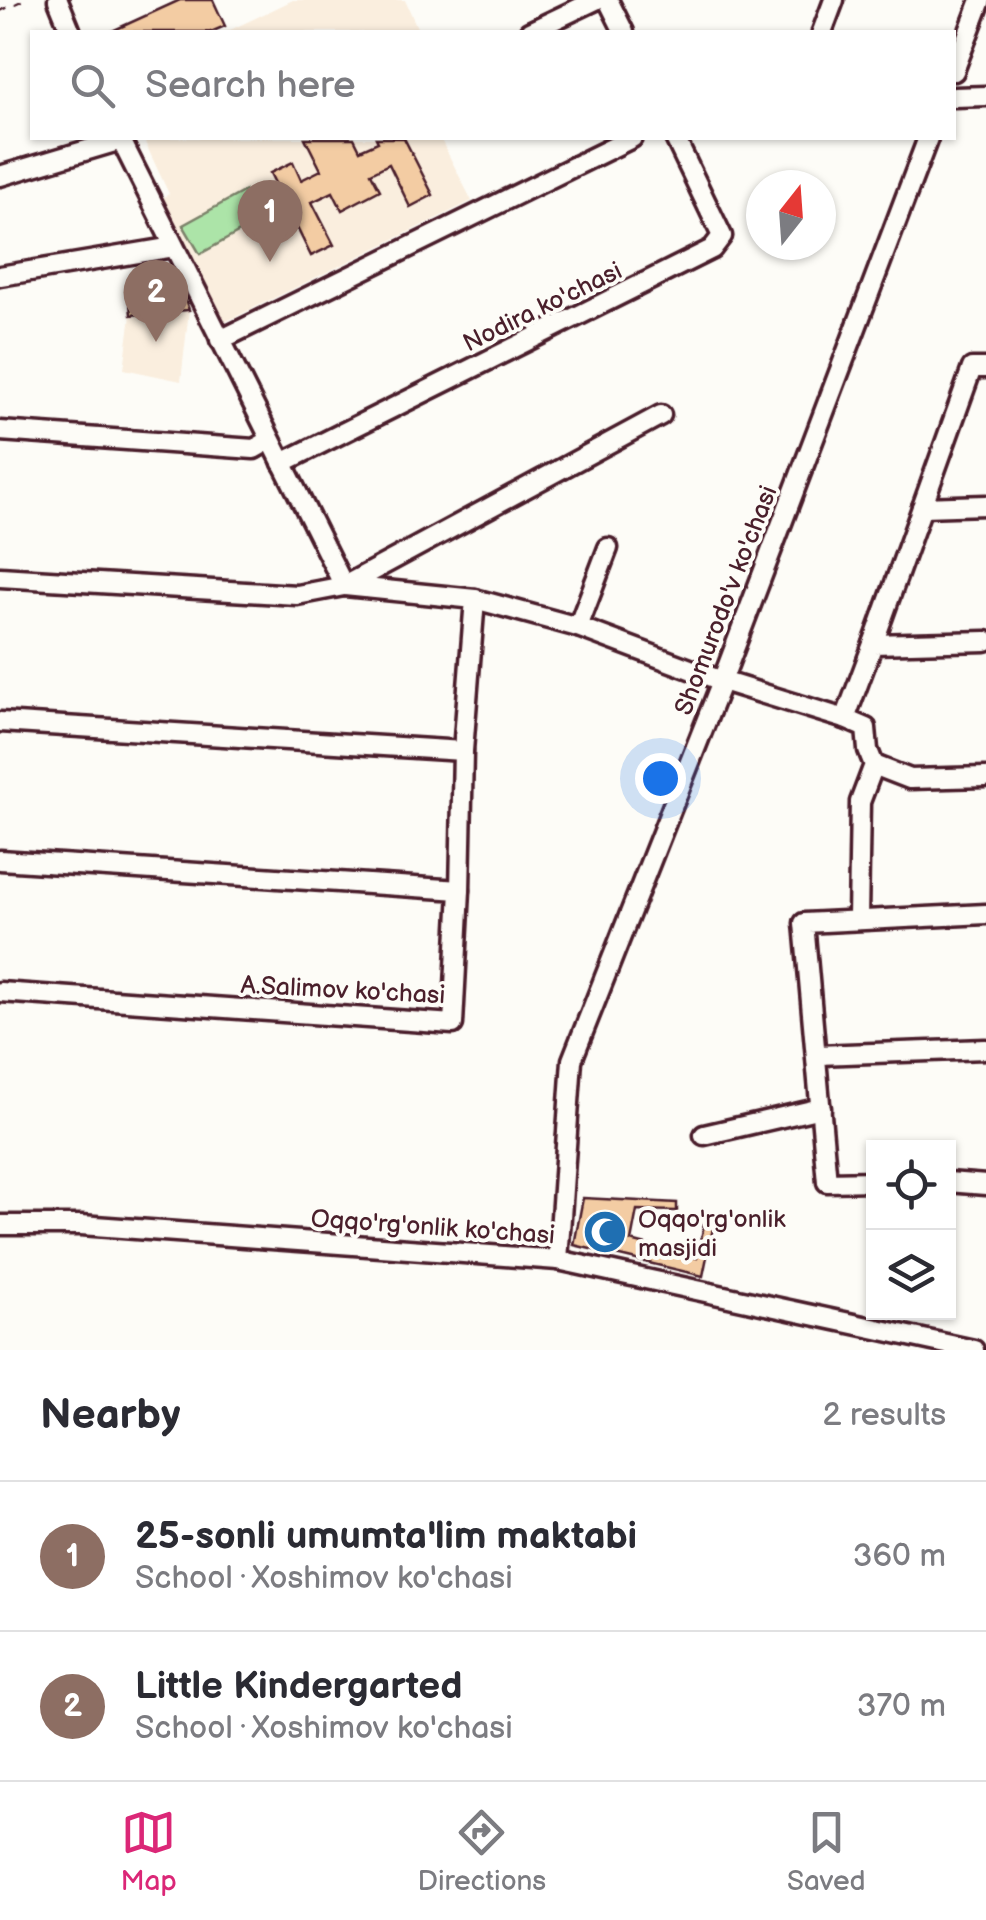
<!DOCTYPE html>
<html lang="en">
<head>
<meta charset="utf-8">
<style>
  :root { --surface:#fff; --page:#f7f7f7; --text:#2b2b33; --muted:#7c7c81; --line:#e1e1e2; --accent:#db2777 }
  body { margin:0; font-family:"Balsamiq Sans",sans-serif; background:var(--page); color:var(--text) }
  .controls { position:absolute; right:30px; bottom:30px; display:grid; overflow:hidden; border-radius:0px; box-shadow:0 2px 8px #0004 }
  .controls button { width:90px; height:90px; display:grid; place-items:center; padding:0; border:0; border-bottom:2px solid var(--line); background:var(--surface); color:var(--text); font:50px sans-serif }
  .compass { position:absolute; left:746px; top:170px; width:90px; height:90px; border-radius:50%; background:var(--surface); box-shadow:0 2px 8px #0004; rotate:17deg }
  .you { position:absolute; left:660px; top:778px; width:35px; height:35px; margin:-25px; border:8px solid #fff; border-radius:50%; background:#1a73e8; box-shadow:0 0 0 15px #1a73e833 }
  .badge { display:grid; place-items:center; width:65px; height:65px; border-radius:50%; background:var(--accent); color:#fff; font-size:32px; font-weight:700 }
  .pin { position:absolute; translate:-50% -82px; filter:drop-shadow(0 2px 5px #0008) }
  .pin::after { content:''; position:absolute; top:52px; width:35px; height:30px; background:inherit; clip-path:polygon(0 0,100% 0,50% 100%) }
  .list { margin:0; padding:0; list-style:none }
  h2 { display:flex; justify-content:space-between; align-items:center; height:130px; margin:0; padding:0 40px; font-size:42px }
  h2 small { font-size:32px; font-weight:400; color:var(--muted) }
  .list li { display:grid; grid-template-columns:65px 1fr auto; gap:30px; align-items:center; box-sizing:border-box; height:150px; padding:0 40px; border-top:2px solid var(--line) }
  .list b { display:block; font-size:38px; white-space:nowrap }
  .list p { margin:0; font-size:32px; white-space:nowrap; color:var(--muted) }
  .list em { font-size:32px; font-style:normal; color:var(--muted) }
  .icon { flex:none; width:55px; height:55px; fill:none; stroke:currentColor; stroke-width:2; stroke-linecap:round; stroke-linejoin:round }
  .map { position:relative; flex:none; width:986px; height:1350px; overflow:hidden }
  .search { position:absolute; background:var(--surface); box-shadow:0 2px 8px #0004; left:30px; right:30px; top:30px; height:110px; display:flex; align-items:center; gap:25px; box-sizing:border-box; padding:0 35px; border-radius:0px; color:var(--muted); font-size:38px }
  .sheet { height:430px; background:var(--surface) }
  nav { display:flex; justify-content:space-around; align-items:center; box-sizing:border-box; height:140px; border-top:2px solid var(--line); background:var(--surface); font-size:28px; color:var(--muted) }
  nav a { display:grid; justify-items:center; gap:5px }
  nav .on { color:var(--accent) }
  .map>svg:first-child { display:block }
  .built { fill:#faeede }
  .green { fill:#ace4a8; stroke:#7b826a; stroke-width:2.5 }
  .building { fill:#f3cca3; stroke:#4a1f2b; stroke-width:2.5 }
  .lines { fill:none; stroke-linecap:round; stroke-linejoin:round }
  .minor-casing { stroke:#4a1f2b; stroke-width:25 }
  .path { stroke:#4a1f2b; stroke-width:2.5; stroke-dasharray:8 8; stroke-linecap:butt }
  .minor { stroke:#fdfcf7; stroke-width:18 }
  .labels { text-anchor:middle; stroke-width:8; stroke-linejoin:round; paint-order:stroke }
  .street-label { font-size:25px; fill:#4a1f2b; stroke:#fdfcf7 }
  .poi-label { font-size:25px; fill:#4a1f2b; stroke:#fdfcf7; text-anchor:start }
</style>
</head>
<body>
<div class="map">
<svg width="986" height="1350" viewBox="0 0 986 1350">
  <rect width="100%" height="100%" fill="#fdfcf7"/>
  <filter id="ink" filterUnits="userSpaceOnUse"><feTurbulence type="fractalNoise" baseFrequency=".01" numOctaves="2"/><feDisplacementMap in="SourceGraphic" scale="20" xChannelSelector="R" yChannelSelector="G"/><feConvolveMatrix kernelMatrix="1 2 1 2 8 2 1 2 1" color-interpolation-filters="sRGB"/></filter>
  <g filter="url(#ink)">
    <g class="built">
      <polygon points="293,0 405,0 419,32 226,32"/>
      <polygon points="143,138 440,138 472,201 223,323 162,198 169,194"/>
      <polygon points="187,285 189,310 181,381 124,369 131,315 129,290"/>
    </g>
    <polygon class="green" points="245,191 261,220 200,254 183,225"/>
    <g class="building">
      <polygon points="180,0 213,0 225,26 211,32 110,32"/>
      <polygon points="305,138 354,138 360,150 378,142 376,138 404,138 433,195 410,207 389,164 371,173 380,190 342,210 333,192 312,202 334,245 311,256 270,173 293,162 301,180 321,170"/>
      <polygon points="180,285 189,310 131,315 129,290"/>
      <polygon points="583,1198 677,1203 677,1211 637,1210 631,1241 697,1258 705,1220 714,1223 703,1276 574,1245"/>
    </g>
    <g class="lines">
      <g class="minor-casing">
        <g id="minor">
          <polyline points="58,0 71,32"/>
          <polyline points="608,0 624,32"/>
          <polyline points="529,32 596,0"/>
          <polyline points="822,32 834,0"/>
          <polyline points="954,71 981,0"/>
          <polyline points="954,97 986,96"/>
          <polyline points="120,138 344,586"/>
          <polyline points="0,176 121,140"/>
          <polyline points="0,276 174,247"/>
          <polyline points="220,340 632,138"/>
          <polyline points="0,431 254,449 270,440"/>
          <polyline points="282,463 712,249 722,236 675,138"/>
          <polyline points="922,507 986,505"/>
          <polyline points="0,577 297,595 344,586 661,415"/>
          <polyline points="345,586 475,599 463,751"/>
          <polyline points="475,599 578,627 722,681 845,719 873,644 986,641"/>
          <polyline points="578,627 608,548"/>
          <polyline points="873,644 972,368 986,368"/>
          <polyline points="845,719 866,728 868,750 874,765 860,802 858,918"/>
          <polyline points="0,722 463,751 460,890"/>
          <polyline points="874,765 910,779 986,777"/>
          <polyline points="0,860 460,890 453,1024 0,992"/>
          <polyline points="817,1055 986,1049"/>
          <polyline points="704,1135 821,1108"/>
          <polyline points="874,1181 827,1182 804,923 986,914"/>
          <polyline points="948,1182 986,1185"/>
          <polyline points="0,1225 81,1225 558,1260 974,1350"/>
          <polyline points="558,1260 572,1060 722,681 928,138"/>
        </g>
      </g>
      <polyline class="path" points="0,11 24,0"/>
      <use href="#minor" class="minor"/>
    </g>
  </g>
  <defs>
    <g id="mosque-disc" transform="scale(2.25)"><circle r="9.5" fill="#1f6fb2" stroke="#fdfcf7"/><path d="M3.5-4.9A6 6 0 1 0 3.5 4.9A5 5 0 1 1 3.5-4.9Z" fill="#fff"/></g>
  </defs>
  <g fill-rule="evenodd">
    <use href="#mosque-disc" x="605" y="1232"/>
  </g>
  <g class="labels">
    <g class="street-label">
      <text transform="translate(542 306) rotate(-26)" y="9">Nodira ko'chasi</text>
      <text transform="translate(725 600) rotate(-69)" y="9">Shomurodo'v ko'chasi</text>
      <text transform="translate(343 989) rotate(3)" y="9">A.Salimov ko'chasi</text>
      <text transform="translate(433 1226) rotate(4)" y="9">Oqqo'rg'onlik ko'chasi</text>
    </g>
    <g class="poi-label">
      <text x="638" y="1227">Oqqo'rg'onlik<tspan x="638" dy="29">masjidi</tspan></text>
    </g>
  </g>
</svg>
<div class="controls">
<button><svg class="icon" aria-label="locate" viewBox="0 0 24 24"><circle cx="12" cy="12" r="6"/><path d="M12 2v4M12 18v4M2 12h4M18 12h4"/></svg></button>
<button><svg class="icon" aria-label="layers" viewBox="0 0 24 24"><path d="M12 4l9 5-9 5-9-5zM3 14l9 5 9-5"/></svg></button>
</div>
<svg class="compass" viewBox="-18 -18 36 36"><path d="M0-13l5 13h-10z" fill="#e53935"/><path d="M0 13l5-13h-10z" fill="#7c7c81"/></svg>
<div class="you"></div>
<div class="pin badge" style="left:270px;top:262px;background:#8d6e63">1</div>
<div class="pin badge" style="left:156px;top:342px;background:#8d6e63">2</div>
<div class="search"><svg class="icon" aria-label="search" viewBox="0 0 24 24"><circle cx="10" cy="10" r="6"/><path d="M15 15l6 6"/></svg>Search here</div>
</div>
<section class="sheet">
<h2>Nearby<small>2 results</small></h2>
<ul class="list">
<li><span class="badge" style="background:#8d6e63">1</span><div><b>25-sonli umumta'lim maktabi</b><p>School · Xoshimov ko'chasi</p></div><em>360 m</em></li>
<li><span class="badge" style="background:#8d6e63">2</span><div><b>Little Kindergarted</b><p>School · Xoshimov ko'chasi</p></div><em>370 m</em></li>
</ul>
</section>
<nav>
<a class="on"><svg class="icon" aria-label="map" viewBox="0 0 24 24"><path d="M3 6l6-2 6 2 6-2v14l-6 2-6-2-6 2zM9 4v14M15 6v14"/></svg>Map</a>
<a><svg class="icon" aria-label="directions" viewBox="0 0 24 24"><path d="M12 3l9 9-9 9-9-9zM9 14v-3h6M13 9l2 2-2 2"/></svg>Directions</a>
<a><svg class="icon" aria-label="saved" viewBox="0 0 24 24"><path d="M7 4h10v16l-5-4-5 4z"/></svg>Saved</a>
</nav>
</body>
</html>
